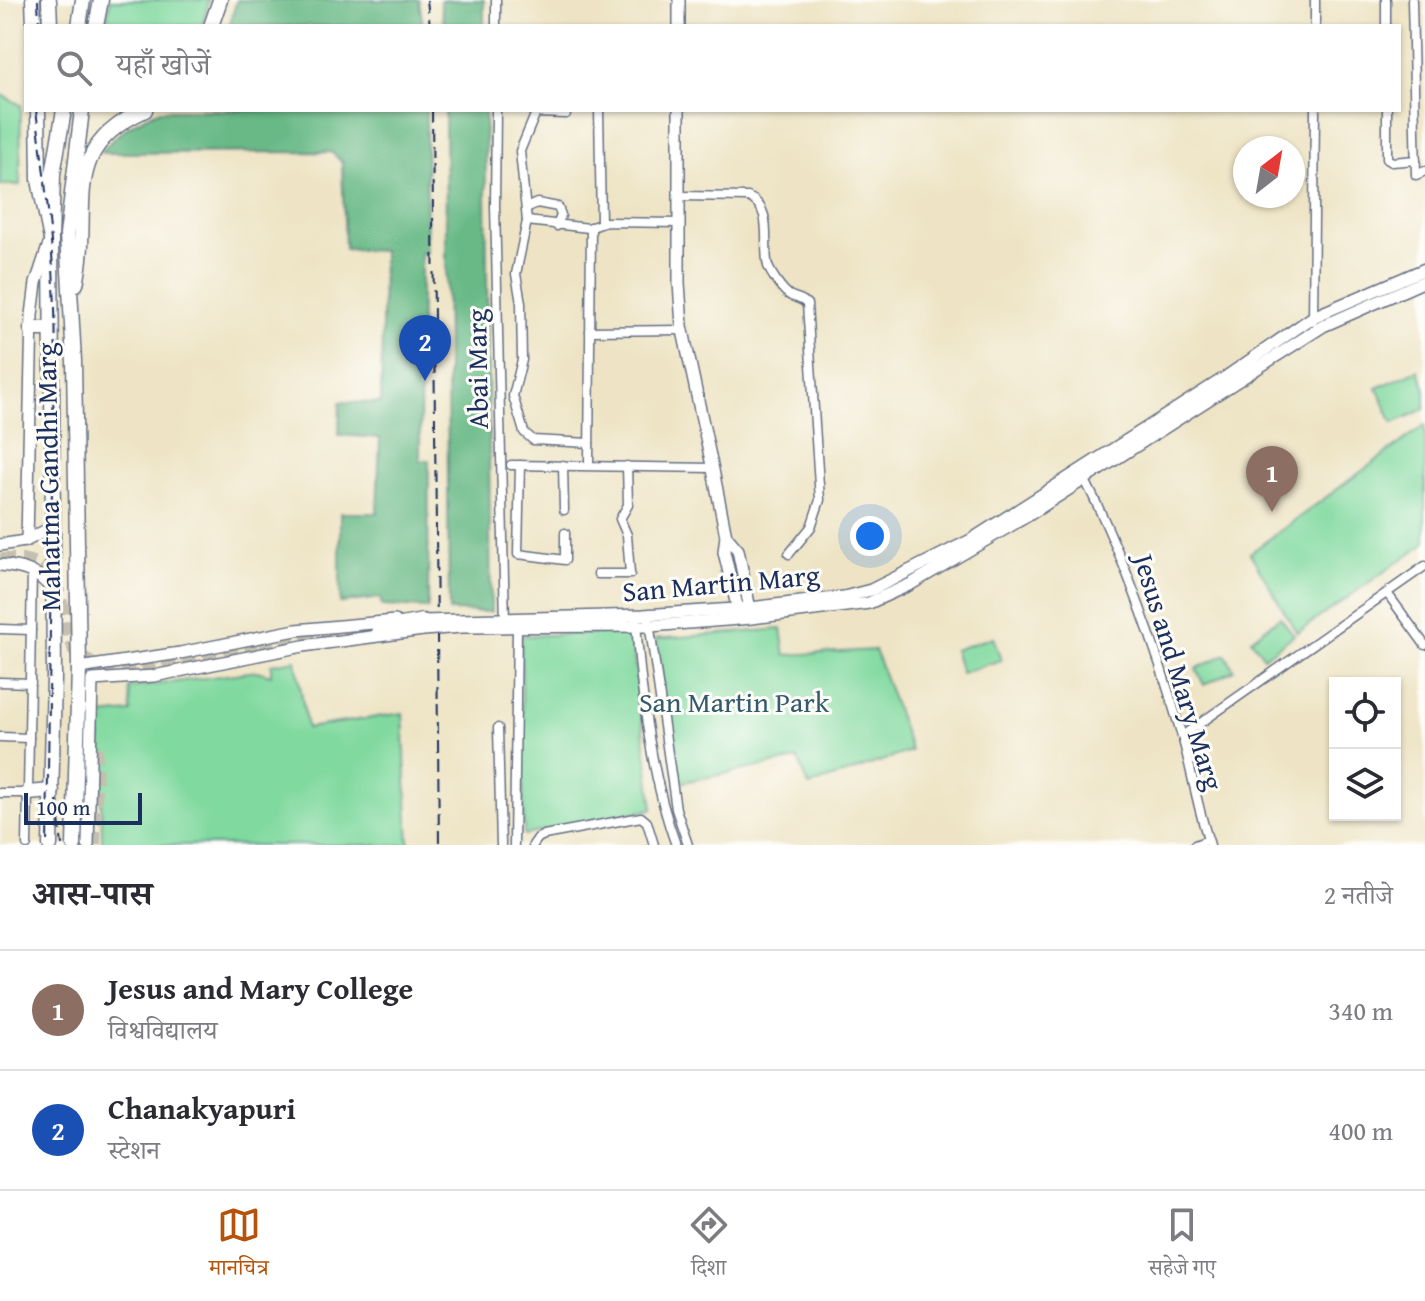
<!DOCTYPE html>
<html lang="hi">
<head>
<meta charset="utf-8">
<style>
  :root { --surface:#fff; --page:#f7f7f7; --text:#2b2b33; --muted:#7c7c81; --line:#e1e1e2; --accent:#b45309 }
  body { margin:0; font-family:"Gentium Book Plus","Noto Serif Devanagari",serif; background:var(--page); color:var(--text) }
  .controls { position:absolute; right:24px; bottom:24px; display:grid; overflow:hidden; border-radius:0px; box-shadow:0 2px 6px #0004 }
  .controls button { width:72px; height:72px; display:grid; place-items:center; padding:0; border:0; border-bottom:2px solid var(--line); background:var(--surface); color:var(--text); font:40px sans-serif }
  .compass { position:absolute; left:1233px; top:136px; width:72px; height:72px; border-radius:50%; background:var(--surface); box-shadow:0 2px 6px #0004; rotate:31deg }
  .scale { position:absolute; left:24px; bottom:20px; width:118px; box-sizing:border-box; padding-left:8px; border:4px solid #1b2f5e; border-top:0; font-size:22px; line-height:28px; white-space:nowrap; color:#1b2f5e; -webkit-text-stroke:6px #fdfcf7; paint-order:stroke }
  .you { position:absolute; left:870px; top:536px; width:28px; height:28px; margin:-20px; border:6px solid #fff; border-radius:50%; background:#1a73e8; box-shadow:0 0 0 12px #1a73e833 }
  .badge { display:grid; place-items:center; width:52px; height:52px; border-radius:50%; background:var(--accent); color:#fff; font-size:26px; font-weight:700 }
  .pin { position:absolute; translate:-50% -66px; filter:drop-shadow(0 2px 4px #0008) }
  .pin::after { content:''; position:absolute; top:42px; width:28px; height:24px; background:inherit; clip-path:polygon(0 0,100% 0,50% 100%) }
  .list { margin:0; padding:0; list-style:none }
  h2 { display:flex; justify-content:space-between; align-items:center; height:104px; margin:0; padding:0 32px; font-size:34px }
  h2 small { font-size:26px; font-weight:400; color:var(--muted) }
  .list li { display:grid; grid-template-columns:52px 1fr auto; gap:24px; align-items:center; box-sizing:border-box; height:120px; padding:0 32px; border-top:2px solid var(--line) }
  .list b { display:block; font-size:30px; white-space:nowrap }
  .list p { margin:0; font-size:26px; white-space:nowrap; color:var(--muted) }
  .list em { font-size:26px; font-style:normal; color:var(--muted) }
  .icon { flex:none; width:44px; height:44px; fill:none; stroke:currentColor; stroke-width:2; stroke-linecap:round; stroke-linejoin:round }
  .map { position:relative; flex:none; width:1425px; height:845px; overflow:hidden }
  .search { position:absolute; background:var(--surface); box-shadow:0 2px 6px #0004; left:24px; right:24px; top:24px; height:88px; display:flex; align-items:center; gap:20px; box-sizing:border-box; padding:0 28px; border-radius:0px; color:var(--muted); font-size:30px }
  .sheet { height:344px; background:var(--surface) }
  nav { display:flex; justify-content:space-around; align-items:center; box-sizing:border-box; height:112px; border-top:2px solid var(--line); background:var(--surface); font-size:22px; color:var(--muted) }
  nav a { display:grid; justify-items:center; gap:4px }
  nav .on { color:var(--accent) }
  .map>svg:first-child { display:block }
  .green { fill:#80d99f; stroke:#4e847e; stroke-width:2 }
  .forest { fill:#68b986; stroke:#427472; stroke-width:2 }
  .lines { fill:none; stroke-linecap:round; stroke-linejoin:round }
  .primary-tunnel { stroke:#c4c0b0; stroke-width:14; stroke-dasharray:14 7; stroke-linecap:butt }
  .minor-casing { stroke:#656e82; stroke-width:11 }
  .tertiary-casing { stroke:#656e82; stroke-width:14 }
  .primary-casing { stroke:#656e82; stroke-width:17 }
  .trunk-casing { stroke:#656e82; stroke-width:17 }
  .minor { stroke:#fff; stroke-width:8 }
  .tertiary { stroke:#fff; stroke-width:11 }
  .primary { stroke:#fff; stroke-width:14 }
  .trunk { stroke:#fff; stroke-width:14 }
  .rail { stroke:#1b2f5e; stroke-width:2; stroke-dasharray:12 6; stroke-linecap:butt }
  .tertiary-bridge-casing { stroke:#656e82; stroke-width:14; stroke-linecap:butt }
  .tertiary-bridge { stroke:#fff; stroke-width:11 }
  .labels { text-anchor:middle; stroke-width:6; stroke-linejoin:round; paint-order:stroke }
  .street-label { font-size:28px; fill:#1b2f5e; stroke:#fdfcf7 }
  .park-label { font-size:28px; fill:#345a6e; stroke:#fdfcf7 }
</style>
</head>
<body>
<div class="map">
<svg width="1425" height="845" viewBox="0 0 1425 845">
  <rect width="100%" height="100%" fill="#fdfcf7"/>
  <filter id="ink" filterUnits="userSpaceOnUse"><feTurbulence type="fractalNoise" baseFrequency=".0125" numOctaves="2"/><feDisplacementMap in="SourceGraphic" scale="16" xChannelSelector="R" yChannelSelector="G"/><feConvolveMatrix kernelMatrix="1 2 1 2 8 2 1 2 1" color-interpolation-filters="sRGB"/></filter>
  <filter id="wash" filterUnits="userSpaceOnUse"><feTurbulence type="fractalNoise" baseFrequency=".006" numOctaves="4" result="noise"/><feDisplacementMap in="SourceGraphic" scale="32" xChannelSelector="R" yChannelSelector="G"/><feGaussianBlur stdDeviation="1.8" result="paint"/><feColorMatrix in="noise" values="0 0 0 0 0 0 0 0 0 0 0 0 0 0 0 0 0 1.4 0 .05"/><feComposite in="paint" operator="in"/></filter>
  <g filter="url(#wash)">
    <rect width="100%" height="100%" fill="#eee4c5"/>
    <g class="green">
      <polygon points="110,0 209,0 202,26 106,26"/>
      <polygon points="0,94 21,105 20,185 0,185"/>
      <polygon points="1418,370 1425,386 1425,409 1393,423 1377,388"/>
      <polygon points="1425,425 1425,543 1297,633 1250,553"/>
      <polygon points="1280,617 1294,635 1264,657 1251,639"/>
      <polygon points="781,629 785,655 875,650 911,751 809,786 798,759 678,783 656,639"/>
      <polygon points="631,632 653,809 524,835 521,636"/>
      <polygon points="993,637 1001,660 961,673 954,650"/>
      <polygon points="1225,654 1234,670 1204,685 1196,669"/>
      <polygon points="296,660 307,728 403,713 409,845 102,845 100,715 131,712 129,688 257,671 271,675 271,664"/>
    </g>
    <g class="forest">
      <polygon points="237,0 419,0 423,26 229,26"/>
      <polygon points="440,0 484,0 484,26 444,26"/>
      <path d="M 160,110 L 426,110 L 427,253 L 421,253 L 420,461 L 429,460 L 428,608 L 382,606 L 380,598 L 340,603 L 340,513 L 377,513 L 380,438 L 339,435 L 340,402 L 381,403 L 383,251 L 345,249 L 342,162 L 331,152 L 101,153 C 117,131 136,121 160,110 Z"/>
      <polygon points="445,110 485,110 491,612 449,611"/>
    </g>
  </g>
  <g filter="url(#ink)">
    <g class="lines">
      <g class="primary-tunnel">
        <path d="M 0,560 L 22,560 L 41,565 L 53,575 L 75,651 C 95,669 105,674 132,673 L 269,648"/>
        <polyline points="260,646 338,632 379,629"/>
        <polyline points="94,845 96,747"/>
      </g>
      <g class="minor-casing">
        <g id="minor">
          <polyline points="1386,0 1386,26"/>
          <polyline points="1412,0 1416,175 1425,171"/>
          <polyline points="496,26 496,0"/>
          <polyline points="1315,26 1315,0"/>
          <polyline points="496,110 495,206 505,622"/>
          <polyline points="537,110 520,151 527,221 589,228 606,222 679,223"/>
          <polyline points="599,110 601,223"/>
          <polyline points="1387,110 1387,159 1392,162 1416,160"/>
          <polyline points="536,113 566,114 566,110"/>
          <path d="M 679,196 L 748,197 C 775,208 762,245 768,266 C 771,274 783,292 791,296 C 798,299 801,298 807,304 L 820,500 L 811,527 L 789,554"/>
          <polyline points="526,208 537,203 558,207 561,215 557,226"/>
          <polyline points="527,221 516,274 521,303 522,360 513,396 524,432 533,440 589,443"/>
          <polyline points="1313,321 1315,110"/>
          <polyline points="590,331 682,330"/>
          <polyline points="511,465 713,468"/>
          <polyline points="520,465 518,554 565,560 565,533"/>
          <polyline points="563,465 564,510"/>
          <polyline points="589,465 591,227"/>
          <path d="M 1083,476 C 1125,558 1155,644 1181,733 C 1192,770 1197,808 1210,845"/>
          <polyline points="598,574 630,574 627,535 620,519 628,505 627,466"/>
          <polyline points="1387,593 1425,645"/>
          <path d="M 636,622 C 641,694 651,777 676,845"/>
          <polyline points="649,622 676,809 688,845"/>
          <polyline points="0,629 31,630"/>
          <polyline points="0,682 31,683"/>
          <polyline points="498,728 501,845"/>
          <polyline points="1182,736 1425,566"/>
          <polyline points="0,737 29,738"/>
          <polyline points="0,793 28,793"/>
          <polyline points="27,845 32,572"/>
          <polyline points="514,845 517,627"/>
          <polyline points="533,845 538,838 544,835 641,817 647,822 654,845"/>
          <polyline points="1195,845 1208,840"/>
        </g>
      </g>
      <g class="tertiary-casing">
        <g id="tertiary">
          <polyline points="679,0 679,26"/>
          <polyline points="679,110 679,283 682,326 713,470 726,536 724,552 739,614"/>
          <polyline points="726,536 738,550 751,614"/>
          <polyline points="27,540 32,315 36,283 48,247"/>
          <polyline points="0,545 25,541 53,527"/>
          <path d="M 0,565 C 22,567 39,571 52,590"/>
          <polyline points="460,620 643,615 750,608 844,597 871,590 971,540 1223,379 1313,317 1425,269"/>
          <polyline points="461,627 650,626 752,618 869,603 911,584 1027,516 1323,326 1425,281"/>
          <polyline points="79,668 180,653 296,630 395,621"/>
          <polyline points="88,845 92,680 154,676 303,646 423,630"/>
        </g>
      </g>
      <g class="primary-casing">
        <g id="primary">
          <polyline points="79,26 83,0"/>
          <polyline points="96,26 101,0"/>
          <path d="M 76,284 C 93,209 56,150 145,110"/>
          <polyline points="31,329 51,329"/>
          <polyline points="379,629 423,621"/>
          <polyline points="28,793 52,791"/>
          <polyline points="50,845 54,677 51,239 53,174 64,110"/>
          <polyline points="74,845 79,668 74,361 67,235 82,110"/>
        </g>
      </g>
      <g class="trunk-casing">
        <g id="trunk">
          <polyline points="33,0 34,26"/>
          <polyline points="49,0 50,26"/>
          <polyline points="211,26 220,0"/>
          <polyline points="38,110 39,180 51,239"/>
        </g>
      </g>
      <use href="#minor" class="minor"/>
      <use href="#tertiary" class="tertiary"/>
      <use href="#primary" class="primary"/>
      <use href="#trunk" class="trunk"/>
      <g class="rail">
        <polyline points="38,0 39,26"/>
        <polyline points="427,0 430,26"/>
        <path d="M 36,110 C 49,210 61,309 53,411 L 47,845"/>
        <polyline points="432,110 439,845"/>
        <polyline points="57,801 62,845"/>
      </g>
      <g class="tertiary-bridge-casing">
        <g id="tertiary-bridge">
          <polyline points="423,621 460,620"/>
          <polyline points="423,630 461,627"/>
        </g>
      </g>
      <use href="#tertiary-bridge" class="tertiary-bridge"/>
    </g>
  </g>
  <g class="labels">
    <g class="street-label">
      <text transform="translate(477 369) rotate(-91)" y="10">Abai Marg</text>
      <text transform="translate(48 477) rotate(-91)" y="10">Mahatma Gandhi Marg</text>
      <text transform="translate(721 583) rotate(-5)" y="10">San Martin Marg</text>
      <text transform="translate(1179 672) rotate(73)" y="10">Jesus and Mary Marg</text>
    </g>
    <g class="park-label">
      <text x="734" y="712">San Martin Park</text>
    </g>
  </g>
</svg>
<div class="controls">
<button><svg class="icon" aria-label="locate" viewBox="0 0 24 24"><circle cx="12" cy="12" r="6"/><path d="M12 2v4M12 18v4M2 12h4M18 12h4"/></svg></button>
<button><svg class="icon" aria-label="layers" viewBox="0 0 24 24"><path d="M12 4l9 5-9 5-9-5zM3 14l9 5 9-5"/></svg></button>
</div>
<svg class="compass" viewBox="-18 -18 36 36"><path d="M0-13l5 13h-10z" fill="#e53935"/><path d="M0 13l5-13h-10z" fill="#7c7c81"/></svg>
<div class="scale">100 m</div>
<div class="you"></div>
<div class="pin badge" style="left:1272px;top:512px;background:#8d6e63">1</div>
<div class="pin badge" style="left:425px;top:381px;background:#1a4fb4">2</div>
<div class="search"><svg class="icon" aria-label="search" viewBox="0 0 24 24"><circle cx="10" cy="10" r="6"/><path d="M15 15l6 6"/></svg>यहाँ खोजें</div>
</div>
<section class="sheet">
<h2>आस-पास<small>2 नतीजे</small></h2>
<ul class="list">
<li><span class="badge" style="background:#8d6e63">1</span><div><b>Jesus and Mary College</b><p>विश्वविद्यालय</p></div><em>340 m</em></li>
<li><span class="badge" style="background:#1a4fb4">2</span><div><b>Chanakyapuri</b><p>स्टेशन</p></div><em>400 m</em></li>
</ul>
</section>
<nav>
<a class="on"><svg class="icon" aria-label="map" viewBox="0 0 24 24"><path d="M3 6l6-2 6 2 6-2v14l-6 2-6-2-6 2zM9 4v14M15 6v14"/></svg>मानचित्र</a>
<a><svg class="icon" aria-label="directions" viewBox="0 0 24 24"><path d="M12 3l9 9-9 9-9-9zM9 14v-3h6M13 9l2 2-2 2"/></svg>दिशा</a>
<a><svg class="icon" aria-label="saved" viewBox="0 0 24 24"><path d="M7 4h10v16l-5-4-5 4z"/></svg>सहेजे गए</a>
</nav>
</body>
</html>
